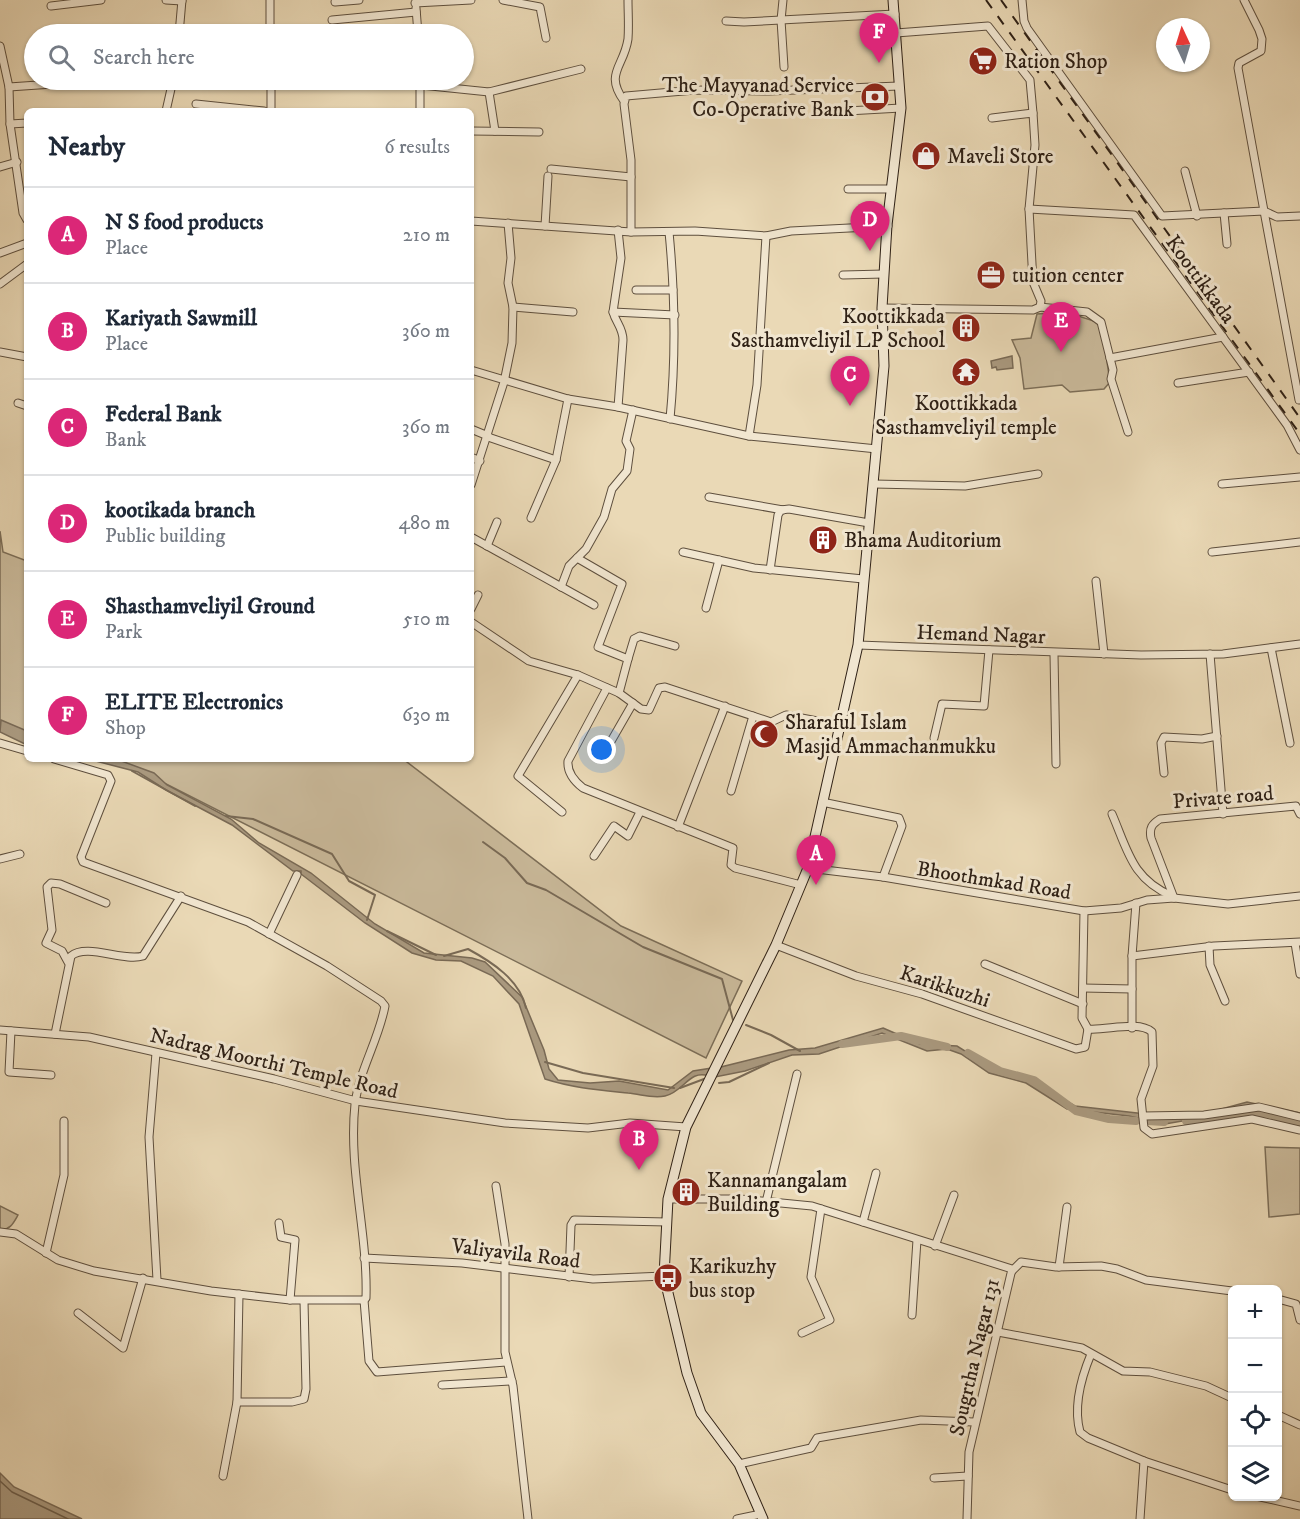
<!DOCTYPE html>
<html lang="en">
<head>
<meta charset="utf-8">
<style>
  :root { --surface:#fff; --page:#f2f2f3; --text:#1f2937; --muted:#747a83; --line:#e0e1e3; --accent:#db2777 }
  body { margin:0; font-family:"IM FELL DW Pica",serif; background:var(--page); color:var(--text) }
  .controls { position:absolute; right:18px; bottom:18px; display:grid; overflow:hidden; border-radius:9px; box-shadow:0 2px 4px #0004 }
  .controls button { width:54px; height:54px; display:grid; place-items:center; padding:0; border:0; border-bottom:2px solid var(--line); background:var(--surface); color:var(--text); font:30px sans-serif }
  .compass { position:absolute; left:1156px; top:18px; width:54px; height:54px; border-radius:50%; background:var(--surface); box-shadow:0 2px 4px #0004; rotate:356deg }
  .you { position:absolute; left:602px; top:750px; width:21px; height:21px; margin:-15px; border:4px solid #fff; border-radius:50%; background:#1a73e8; box-shadow:0 0 0 9px #1a73e833 }
  .badge { display:grid; place-items:center; width:39px; height:39px; border-radius:50%; background:var(--accent); color:#fff; font-size:20px; font-weight:700 }
  .pin { position:absolute; translate:-50% -50px; filter:drop-shadow(0 2px 3px #0008) }
  .pin::after { content:''; position:absolute; top:32px; width:21px; height:18px; background:inherit; clip-path:polygon(0 0,100% 0,50% 100%) }
  .list { margin:0; padding:0; list-style:none }
  h2 { display:flex; justify-content:space-between; align-items:center; height:78px; margin:0; padding:0 24px; font-size:26px }
  h2 small { font-size:20px; font-weight:400; color:var(--muted) }
  .list li { display:grid; grid-template-columns:39px 1fr auto; gap:18px; align-items:center; box-sizing:border-box; height:96px; padding:0 24px; border-top:2px solid var(--line) }
  .list b { display:block; font-size:22px; white-space:nowrap }
  .list p { margin:0; font-size:20px; white-space:nowrap; color:var(--muted) }
  .list em { font-size:20px; font-style:normal; color:var(--muted) }
  .icon { flex:none; width:33px; height:33px; fill:none; stroke:currentColor; stroke-width:2; stroke-linecap:round; stroke-linejoin:round }
  .map { position:relative; flex:none; width:1300px; height:1519px; overflow:hidden }
  .search { position:absolute; background:var(--surface); box-shadow:0 2px 4px #0004; left:24px; top:24px; width:450px; height:66px; display:flex; align-items:center; gap:15px; box-sizing:border-box; padding:0 21px; border-radius:33px; color:var(--muted); font-size:22px }
  .panel { position:absolute; background:var(--surface); box-shadow:0 2px 4px #0004; left:24px; top:108px; width:450px; height:654px; border-radius:9px }
  .map>svg:first-child { display:block }
  .green { fill:#caba9b; stroke:#7c6e58; stroke-width:1.5 }
  .water { fill:#aa9a80; stroke:#796a56; stroke-width:1.5 }
  .lines { fill:none; stroke-linecap:round; stroke-linejoin:round }
  .shore { stroke:#6c5e4b; stroke-width:1.5 }
  .stream { stroke:#796a56; stroke-width:2 }
  .canal { stroke:#aa9a80; stroke-width:8 }
  .street-casing { stroke:#5e4f3e; stroke-width:9 }
  .secondary-casing { stroke:#2f2116; stroke-width:11 }
  .street { stroke:#f1e6d0; stroke-width:7 }
  .secondary { stroke:#f1e6d0; stroke-width:9 }
  .rail { stroke:#2f2116; stroke-width:2; stroke-dasharray:10 10; stroke-linecap:butt }
  .labels { text-anchor:middle; stroke-width:6; stroke-linejoin:round; paint-order:stroke }
  .poi-label { font-size:21px; fill:#2f2116; stroke:#f1e6d0; text-anchor:start }
  .street-label { font-size:21px; fill:#2f2116; stroke:#f1e6d0 }
</style>
</head>
<body>
<div class="map">
<svg width="1300" height="1519" viewBox="0 0 1300 1519">
  <rect width="100%" height="100%" fill="#ead9b6"/>
  <filter id="stains"><feTurbulence type="fractalNoise" baseFrequency=".00333" numOctaves="4"/><feColorMatrix values="0 0 0 0 .2 0 0 0 0 .09 0 0 0 0 .02 0 0 0 .5 -.17"/></filter>
  <radialGradient id="worn" r=".72"><stop offset=".6" stop-color="#630" stop-opacity="0"/><stop offset="1" stop-color="#630" stop-opacity=".3"/></radialGradient>
  <g class="green">
    <polygon points="1066,312 1097,322 1103,335 1110,382 1104,389 1070,392 1062,385 1024,389 1020,358 1012,340 1031,338 1037,314"/>
    <polygon points="0,531 3,552 27,561 27,732 0,730"/>
    <polygon points="117,759 403,759 621,926 742,981 706,1058"/>
    <polygon points="1265,1147 1300,1148 1300,1214 1269,1217"/>
    <path d="M 0,1206 L 18,1215 C 14,1222 10,1231 0,1229 Z"/>
  </g>
  <g class="water">
    <polygon points="1012,356 1013,368 997,370 996,367 992,368 991,361"/>
    <polygon points="1,720 27,731 27,745 0,732"/>
    <path d="M 88,759 L 116,759 L 154,773 L 167,785 L 231,819 L 259,843 L 311,873 L 375,924 L 424,953 L 472,958 L 485,962 L 522,997 L 544,1050 L 549,1069 L 558,1080 L 590,1083 L 619,1081 L 668,1090 L 693,1071 L 712,1068 L 709,1076 C 689,1069 684,1092 665,1096 C 652,1099 641,1094 628,1093 C 599,1090 573,1088 545,1079 L 519,1004 L 493,976 L 461,961 L 436,960 L 412,953 L 365,923 L 301,874 L 301,871 L 293,871 L 232,825 L 166,790 L 138,772 Z"/>
    <polygon points="883,1028 920,1044 957,1046 989,1066 1027,1078 1075,1106 1146,1114 1207,1113 1247,1102 1300,1113 1300,1118 1257,1108 1165,1124 1129,1116 1067,1109 1026,1083 989,1073 961,1054 947,1049 927,1051 882,1033 819,1054 792,1055 745,1071 715,1077 721,1067 789,1050 815,1048"/>
    <polygon points="0,1473 14,1487 82,1519 0,1519"/>
  </g>
  <g class="lines">
    <polyline class="shore" points="0,1481 12,1492 68,1519"/>
    <g class="stream">
      <polyline points="132,771 195,806"/>
      <polyline points="226,816 253,819 332,854 349,881 375,895 367,920"/>
      <polyline points="483,842 505,858 527,883 546,890 643,947 722,979 733,1020"/>
      <polyline points="387,931 436,955"/>
      <path d="M 444,956 L 468,949 C 492,962 520,980 526,1008"/>
      <polyline points="746,1025 771,1035 800,1051"/>
      <polyline points="545,1062 583,1073 674,1088"/>
      <polyline points="719,1083 729,1082 769,1063"/>
      <polyline points="680,1088 704,1079"/>
    </g>
    <g class="canal">
      <polyline points="842,1044 901,1036 947,1047"/>
      <polyline points="968,1053 1000,1071 1034,1080 1076,1111 1109,1119 1136,1121"/>
      <polyline points="1147,1121 1164,1122"/>
      <polyline points="1186,1121 1251,1112 1269,1114 1300,1125"/>
    </g>
    <g class="street-casing">
      <g id="street">
        <polyline points="166,0 182,1"/>
        <polyline points="270,0 270,34"/>
        <polyline points="503,0 540,7 546,38"/>
        <polyline points="783,0 781,20 784,67"/>
        <polyline points="1022,0 1024,21 1027,28 1162,216 1264,211 1299,400"/>
        <polyline points="1244,0 1259,30 1262,39 1261,51 1239,63 1238,68 1264,211 1277,217 1300,216"/>
        <polyline points="335,2 359,0"/>
        <polyline points="415,3 471,0"/>
        <polyline points="51,6 101,0"/>
        <polyline points="416,8 418,34"/>
        <polyline points="332,20 416,12"/>
        <polyline points="726,21 744,22 895,14"/>
        <polyline points="896,33 988,26 1030,80 1033,113"/>
        <polyline points="179,34 182,0"/>
        <polyline points="0,46 9,87 10,124 23,213 27,220"/>
        <polyline points="420,80 420,111"/>
        <polyline points="421,85 489,92 581,69"/>
        <polyline points="9,87 111,80"/>
        <polyline points="489,92 495,131"/>
        <path d="M 624,101 C 604,73 624,67 628,39 C 629,26 628,13 628,0"/>
        <polyline points="196,104 264,111"/>
        <polyline points="166,111 173,80"/>
        <polyline points="271,111 271,80"/>
        <polyline points="847,111 901,108"/>
        <polyline points="10,124 27,123"/>
        <polyline points="471,131 539,132"/>
        <polyline points="0,167 17,162"/>
        <polyline points="551,169 631,177"/>
        <polyline points="1185,171 1197,216"/>
        <polyline points="848,189 891,189"/>
        <polyline points="1029,209 1134,215 1287,425 1300,450"/>
        <polyline points="1224,213 1227,244"/>
        <polyline points="471,221 631,232 695,231 766,236 791,231 888,226"/>
        <polyline points="545,226 548,176"/>
        <polyline points="631,232 631,160 624,104 626,96 695,90 769,91 899,86"/>
        <path d="M 669,232 C 675,294 676,356 670,419"/>
        <polyline points="0,253 27,243"/>
        <polyline points="843,275 884,274"/>
        <polyline points="0,284 27,264"/>
        <polyline points="636,290 673,290"/>
        <polyline points="513,307 573,312"/>
        <polyline points="1040,307 1087,312 1101,322 1113,370 1111,379 1128,432"/>
        <polyline points="882,308 1033,310 1040,307 1041,301 1033,282 1029,209 1035,145 1033,113 992,118"/>
        <polyline points="613,312 675,315"/>
        <polyline points="0,352 27,357"/>
        <polyline points="1110,358 1223,337"/>
        <polyline points="471,370 568,399 618,407 749,436 877,449"/>
        <polyline points="1178,383 1249,372"/>
        <polyline points="18,403 27,406"/>
        <path d="M 618,407 L 623,340 C 623,328 616,323 613,312 L 621,258 L 618,230"/>
        <polyline points="471,429 488,436"/>
        <polyline points="749,436 757,385 766,236"/>
        <polyline points="488,437 556,460"/>
        <polyline points="471,457 480,461"/>
        <polyline points="874,484 965,486 1038,474"/>
        <polyline points="1222,484 1300,477"/>
        <polyline points="471,485 504,382 512,343 513,307 508,283 511,258 508,223"/>
        <polyline points="709,497 783,510"/>
        <polyline points="531,518 556,460 568,399"/>
        <polyline points="471,537 594,605"/>
        <polyline points="487,546 497,522"/>
        <polyline points="683,552 754,568 863,579"/>
        <polyline points="1212,552 1300,542"/>
        <polyline points="577,558 622,584 598,647 628,659 619,693"/>
        <polyline points="770,570 778,515 781,510 789,509 869,523"/>
        <polyline points="1096,581 1104,654"/>
        <polyline points="561,587 569,566 586,549 604,517 612,489 627,471 630,449 626,441 633,410"/>
        <polyline points="706,608 719,560"/>
        <polyline points="471,609 478,595"/>
        <polyline points="471,622 529,661 578,675 619,693 641,709 649,710 659,688 665,687 771,722 786,715 838,725"/>
        <polyline points="858,645 1141,655 1223,654 1300,644"/>
        <polyline points="1271,648 1290,743"/>
        <polyline points="1054,654 1056,764"/>
        <polyline points="1210,654 1223,814"/>
        <polyline points="628,659 634,639 640,636 675,646"/>
        <path d="M 607,688 L 568,761 C 567,772 574,781 583,788 L 733,848 L 731,865 L 735,868 L 801,885"/>
        <polyline points="934,738 942,704 984,706 989,650"/>
        <polyline points="0,743 27,751"/>
        <polyline points="606,750 633,703"/>
        <polyline points="1164,773 1161,743 1164,737 1202,739 1217,736"/>
        <polyline points="731,791 753,716"/>
        <polyline points="822,802 899,818 902,826 883,877"/>
        <polyline points="562,812 518,776 578,675"/>
        <path d="M 1112,814 C 1128,851 1132,879 1172,896"/>
        <polyline points="678,827 725,706"/>
        <polyline points="594,856 614,826 628,836 640,812"/>
        <polyline points="0,859 20,854"/>
        <polyline points="808,868 883,877 1084,911 1121,908 1147,900 1174,898 1228,904 1300,896"/>
        <path d="M 1174,898 L 1151,838 C 1149,828 1152,824 1160,819 L 1296,806 L 1300,814"/>
        <polyline points="1084,911 1082,1018 1088,1029"/>
        <polyline points="269,934 297,875"/>
        <polyline points="1295,943 1300,974"/>
        <polyline points="776,945 856,976 922,994 1076,1049 1085,1047 1088,1029"/>
        <polyline points="1209,946 1210,965 1225,1001"/>
        <polyline points="1132,956 1214,946 1300,942"/>
        <polyline points="68,962 62,951 46,943 52,930 47,887 51,883 60,884 106,903"/>
        <polyline points="985,964 1083,1004"/>
        <polyline points="1083,988 1132,989"/>
        <polyline points="1132,1028 1132,956 1136,903"/>
        <path d="M 1088,1029 C 1106,1031 1138,1020 1152,1032 L 1153,1066 L 1141,1099 L 1144,1128 L 1152,1134 L 1252,1119 L 1300,1130"/>
        <polyline points="0,1030 89,1037 274,1079 356,1101 505,1123 588,1128 630,1123 686,1127"/>
        <polyline points="11,1031 9,1072 51,1075"/>
        <path d="M 55,1034 L 71,956 C 87,943 123,962 143,956 L 181,896"/>
        <polyline points="156,1053 149,1137 157,1280"/>
        <polyline points="1143,1116 1204,1115 1259,1107 1300,1117"/>
        <polyline points="496,1186 505,1244 505,1352 513,1386 528,1519"/>
        <polyline points="668,1199 740,1199 812,1206 1012,1269 969,1452 967,1519"/>
        <polyline points="766,1202 797,1074"/>
        <polyline points="863,1222 876,1173"/>
        <polyline points="279,1223 281,1237 295,1240 290,1300"/>
        <path d="M 0,1232 L 16,1234 L 58,1260 L 94,1271 L 211,1291 L 290,1300 L 364,1300 L 366,1298 C 368,1233 348,1169 355,1104 C 359,1071 379,1039 385,1006 L 381,1001 L 327,966 L 248,922 L 83,862 L 81,857 L 111,781 L 108,775 L 54,759"/>
        <polyline points="935,1246 954,1195"/>
        <polyline points="46,1253 64,1175 64,1121"/>
        <polyline points="364,1258 462,1263 593,1279 664,1276"/>
        <polyline points="1059,1267 1067,1207"/>
        <polyline points="1012,1271 1021,1262 1056,1267 1101,1266 1117,1269 1146,1280 1232,1291"/>
        <polyline points="569,1277 571,1225 574,1220 667,1222"/>
        <polyline points="1278,1299 1296,1304 1300,1320"/>
        <polyline points="364,1300 369,1361 377,1372 506,1362"/>
        <polyline points="78,1313 123,1348 143,1278"/>
        <polyline points="912,1315 917,1240"/>
        <polyline points="998,1332 1082,1348 1123,1371 1150,1372 1206,1386 1232,1398"/>
        <polyline points="802,1333 830,1320 811,1277 821,1209"/>
        <path d="M 1091,1354 C 1081,1378 1073,1406 1080,1432 L 1088,1438 L 1144,1461"/>
        <polyline points="442,1385 512,1381"/>
        <polyline points="237,1402 292,1402 304,1399 306,1389 304,1301"/>
        <polyline points="1278,1415 1300,1425"/>
        <polyline points="739,1464 811,1448 817,1438 921,1420 974,1422"/>
        <polyline points="223,1476 237,1402 239,1294"/>
        <polyline points="934,1478 968,1476"/>
        <polyline points="1256,1496 1300,1506"/>
        <polyline points="737,1519 761,1514"/>
        <polyline points="1140,1519 1144,1461 1232,1490"/>
      </g>
    </g>
    <g class="secondary-casing">
      <polyline id="secondary" points="763,1519 739,1464 701,1413 687,1373 664,1276 668,1199 686,1127 776,945 808,868 858,645 884,366 882,308 887,225 901,108 893,0"/>
    </g>
    <use href="#street" class="street"/>
    <use href="#secondary" class="secondary"/>
    <g class="rail">
      <polyline points="986,0 1300,434"/>
      <polyline points="1001,0 1300,418"/>
    </g>
  </g>
  <defs>
    <g id="supermarket-disc" transform="scale(1.5)"><circle r="9.5" fill="#8f2418" stroke="#f1e6d0"/><path d="M-6-5.5h2.5l.6 2H6L4.5 2H-2.5L-4.4-4H-6ZM-1.5 3.2a1.3 1.3 0 1 0 .1 0ZM3 3.2a1.3 1.3 0 1 0 .1 0Z" fill="#fff"/></g>
    <g id="bank-disc" transform="scale(1.5)"><circle r="9.5" fill="#8f2418" stroke="#f1e6d0"/><path d="M-6-4H6V4H-6ZM0-2.3a2.3 2.3 0 1 0 0 4.6a2.3 2.3 0 1 0 0-4.6Z" fill="#fff"/></g>
    <g id="shop-disc" transform="scale(1.5)"><circle r="9.5" fill="#8f2418" stroke="#f1e6d0"/><path d="M-5-2.5h2.3a2.7 3.5 0 0 1 5.4 0H5L5.5 6h-11ZM-1.5-2.5h3a1.5 2.3 0 0 0-3 0Z" fill="#fff"/></g>
    <g id="office-disc" transform="scale(1.5)"><circle r="9.5" fill="#8f2418" stroke="#f1e6d0"/><path d="M-6-3h4V-5.5h4V-3h4V5H-6ZM-1-4.5V-3h2v-1.5ZM-6 0V1H6V0Z" fill="#fff"/></g>
    <g id="building-disc" transform="scale(1.5)"><circle r="9.5" fill="#8f2418" stroke="#f1e6d0"/><path d="M-4-6H4V6H1V3H-1V6H-4ZM-2.5-4.3h1.7v1.8h-1.7ZM.8-4.3h1.7v1.8H.8ZM-2.5-1h1.7V.8h-1.7ZM.8-1h1.7V.8H.8Z" fill="#fff"/></g>
    <g id="temple-disc" transform="scale(1.5)"><circle r="9.5" fill="#8f2418" stroke="#f1e6d0"/><path d="M0-6L5-2H3V0L6.5 2.5H4V6H1.5V3h-3V6H-4V2.5H-6.5L-3 0V-2H-5Z" fill="#fff"/></g>
    <g id="mosque-disc" transform="scale(1.5)"><circle r="9.5" fill="#8f2418" stroke="#f1e6d0"/><path d="M3.5-4.9A6 6 0 1 0 3.5 4.9A5 5 0 1 1 3.5-4.9Z" fill="#fff"/></g>
    <g id="bus-disc" transform="scale(1.5)"><circle r="9.5" fill="#8f2418" stroke="#f1e6d0"/><path d="M-5-6H5V4H4V6H2V4H-2V6H-4V4H-5ZM-3.5-4V0h7V-4ZM-3.5 1.2v1.5H-2V1.2ZM2 1.2v1.5H3.5V1.2Z" fill="#fff"/></g>
  </defs>
  <g fill-rule="evenodd">
    <use href="#supermarket-disc" x="983" y="61"/>
    <use href="#bank-disc" x="875" y="97"/>
    <use href="#shop-disc" x="926" y="156"/>
    <use href="#office-disc" x="991" y="275"/>
    <use href="#building-disc" x="966" y="328"/>
    <use href="#temple-disc" x="966" y="372"/>
    <use href="#building-disc" x="823" y="540"/>
    <use href="#mosque-disc" x="764" y="734"/>
    <use href="#building-disc" x="686" y="1192"/>
    <use href="#bus-disc" x="668" y="1278"/>
  </g>
  <g class="labels">
    <g class="poi-label">
      <text x="1004" y="68">Ration Shop</text>
      <text x="854" y="92" text-anchor="end">The Mayyanad Service<tspan x="854" dy="24">Co-Operative Bank</tspan></text>
      <text x="947" y="163">Maveli Store</text>
      <text x="1012" y="282">tuition center</text>
      <text x="945" y="323" text-anchor="end">Koottikkada<tspan x="945" dy="24">Sasthamveliyil LP School</tspan></text>
      <text x="966" y="410" text-anchor="middle">Koottikkada<tspan x="966" dy="24">Sasthamveliyil temple</tspan></text>
      <text x="844" y="547">Bhama Auditorium</text>
      <text x="785" y="729">Sharaful Islam<tspan x="785" dy="24">Masjid Ammachanmukku</tspan></text>
      <text x="707" y="1187">Kannamangalam<tspan x="707" dy="24">Building</tspan></text>
      <text x="689" y="1273">Karikuzhy<tspan x="689" dy="24">bus stop</tspan></text>
    </g>
    <g class="street-label">
      <text transform="translate(1201 279) rotate(54)" y="7">Koottikkada</text>
      <text transform="translate(981 634) rotate(2)" y="7">Hemand Nagar</text>
      <text transform="translate(1223 797) rotate(-5)" y="7">Private road</text>
      <text transform="translate(994 880) rotate(9)" y="7">Bhoothmkad Road</text>
      <text transform="translate(945 986) rotate(18)" y="7">Karikkuzhi</text>
      <text transform="translate(274 1063) rotate(13)" y="7">Nadrag Moorthi Temple Road</text>
      <text transform="translate(516 1253) rotate(7)" y="7">Valiyavila Road</text>
      <text transform="translate(974 1357) rotate(-77)" y="7">Sougrtha Nagar 131</text>
    </g>
  </g>
  <rect width="100%" height="100%" filter="url(#stains)"/>
  <rect width="100%" height="100%" fill="url(#worn)"/>
</svg>
<div class="controls">
<button>+</button>
<button>−</button>
<button><svg class="icon" aria-label="locate" viewBox="0 0 24 24"><circle cx="12" cy="12" r="6"/><path d="M12 2v4M12 18v4M2 12h4M18 12h4"/></svg></button>
<button><svg class="icon" aria-label="layers" viewBox="0 0 24 24"><path d="M12 4l9 5-9 5-9-5zM3 14l9 5 9-5"/></svg></button>
</div>
<svg class="compass" viewBox="-18 -18 36 36"><path d="M0-13l5 13h-10z" fill="#e53935"/><path d="M0 13l5-13h-10z" fill="#747a83"/></svg>
<div class="you"></div>
<div class="pin badge" style="left:816px;top:885px">A</div>
<div class="pin badge" style="left:639px;top:1170px">B</div>
<div class="pin badge" style="left:850px;top:406px">C</div>
<div class="pin badge" style="left:870px;top:251px">D</div>
<div class="pin badge" style="left:1061px;top:352px">E</div>
<div class="pin badge" style="left:879px;top:63px">F</div>
<div class="search"><svg class="icon" aria-label="search" viewBox="0 0 24 24"><circle cx="10" cy="10" r="6"/><path d="M15 15l6 6"/></svg>Search here</div>
<section class="panel">
<h2>Nearby<small>6 results</small></h2>
<ul class="list">
<li><span class="badge">A</span><div><b>N S food products</b><p>Place</p></div><em>210 m</em></li>
<li><span class="badge">B</span><div><b>Kariyath Sawmill</b><p>Place</p></div><em>360 m</em></li>
<li><span class="badge">C</span><div><b>Federal Bank</b><p>Bank</p></div><em>360 m</em></li>
<li><span class="badge">D</span><div><b>kootikada branch</b><p>Public building</p></div><em>480 m</em></li>
<li><span class="badge">E</span><div><b>Shasthamveliyil Ground</b><p>Park</p></div><em>510 m</em></li>
<li><span class="badge">F</span><div><b>ELITE Electronics</b><p>Shop</p></div><em>630 m</em></li>
</ul>
</section>
</div>
</body>
</html>
